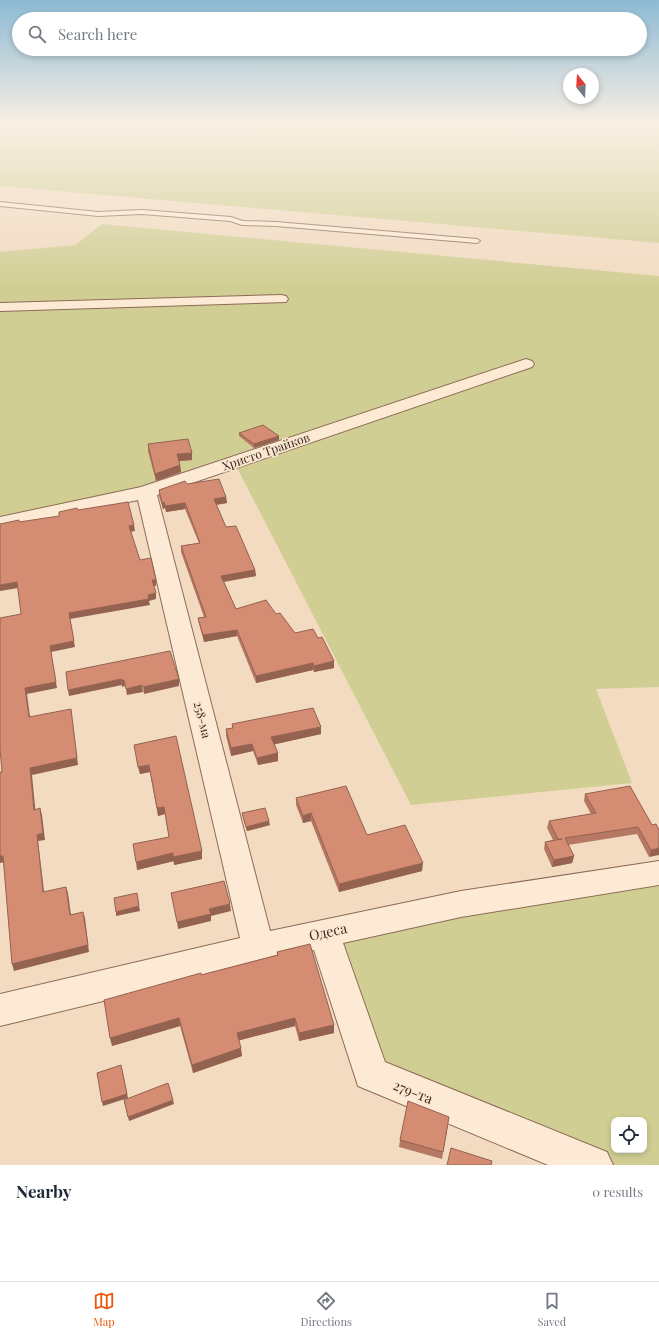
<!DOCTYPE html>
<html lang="en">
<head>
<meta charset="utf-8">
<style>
  :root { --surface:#fff; --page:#f6f6f7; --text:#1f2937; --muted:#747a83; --line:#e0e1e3; --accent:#ea580c }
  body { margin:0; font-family:"Playfair Display",serif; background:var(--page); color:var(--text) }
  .controls { position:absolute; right:12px; bottom:12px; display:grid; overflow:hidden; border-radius:8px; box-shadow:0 2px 6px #0003 }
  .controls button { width:36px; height:36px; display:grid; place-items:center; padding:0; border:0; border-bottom:1px solid var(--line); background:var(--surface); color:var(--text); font:20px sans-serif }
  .compass { position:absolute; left:563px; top:68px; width:36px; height:36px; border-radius:50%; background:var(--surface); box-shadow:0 2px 6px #0003; rotate:342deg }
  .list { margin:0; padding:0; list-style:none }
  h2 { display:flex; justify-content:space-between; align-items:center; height:52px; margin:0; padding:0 16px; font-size:17px }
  h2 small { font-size:13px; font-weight:400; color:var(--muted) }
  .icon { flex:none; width:22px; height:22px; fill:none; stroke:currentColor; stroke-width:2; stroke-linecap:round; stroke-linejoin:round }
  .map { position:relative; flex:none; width:659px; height:1165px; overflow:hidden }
  .search { position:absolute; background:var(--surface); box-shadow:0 2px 6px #0003; left:12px; right:12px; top:12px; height:44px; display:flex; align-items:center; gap:10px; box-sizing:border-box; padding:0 14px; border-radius:22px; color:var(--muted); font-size:15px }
  .sheet { height:116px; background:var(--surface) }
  nav { display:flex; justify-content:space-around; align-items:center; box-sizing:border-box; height:56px; border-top:1px solid var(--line); background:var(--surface); font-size:11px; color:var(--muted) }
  nav a { display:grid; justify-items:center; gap:2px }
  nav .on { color:var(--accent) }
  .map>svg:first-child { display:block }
  .green { fill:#d1ce94; fill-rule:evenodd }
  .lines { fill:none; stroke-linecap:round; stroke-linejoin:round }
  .service-casing { stroke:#8e6b57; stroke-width:2 }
  .minor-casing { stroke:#8e6b57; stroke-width:2 }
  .service { fill:#fcead5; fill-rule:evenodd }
  .minor { fill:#fcead5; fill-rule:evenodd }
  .wall { fill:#b67863 }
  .shaded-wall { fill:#946250 }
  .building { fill:#d48c73; stroke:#946250 }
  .labels { text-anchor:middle; stroke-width:3.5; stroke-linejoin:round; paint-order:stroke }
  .street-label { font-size:12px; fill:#3c261c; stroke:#f9e7d1 }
  .near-street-label { font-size:14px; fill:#3c261c; stroke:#f9e7d1 }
</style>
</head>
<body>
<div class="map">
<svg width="659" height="1165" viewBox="0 0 659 1165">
  <rect width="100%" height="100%" fill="#f2dbc1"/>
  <g class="green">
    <polygon points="659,123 659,243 0,186 0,123"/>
    <polygon points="102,224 659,276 659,687 596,689 632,783 411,805 232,458 140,488 0,517 0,252 75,245"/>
    <path d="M 659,873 L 659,1165 L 594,1165 L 371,1074 L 324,933 ZM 614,1120 L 644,1120 L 644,1150 L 614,1150 Z"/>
  </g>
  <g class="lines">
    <g class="service-casing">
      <polygon id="service" points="0,202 98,212 142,210 231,217 243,221 276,222 477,239 480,241 477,243 276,226 242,225 230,221 142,214 98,216 0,206"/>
    </g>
    <g class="minor-casing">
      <g id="minor">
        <polygon points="281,295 286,296 288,299 286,302 0,311 0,303"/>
        <polygon points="526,359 532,361 534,364 532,367 157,495 270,931 461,891 659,861 659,885 461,917 343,943 385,1062 607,1152 613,1165 548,1165 358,1086 314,950 0,1026 0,994 240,938 138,500 0,529 0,517 141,487"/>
      </g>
    </g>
    <use href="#service" class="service"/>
    <use href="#minor" class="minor"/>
  </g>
  <g class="wall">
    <polygon points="239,433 279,436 279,440 254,448 239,436"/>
    <polygon points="148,444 192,460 179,461 180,465 181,472 156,481 148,451"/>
    <polygon points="187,484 226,497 227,503 216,505 226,527 255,570 256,576 224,582 236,609 276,614 295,633 334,668 314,672 313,670 256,683 237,636 204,642 199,624 198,618 204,617 181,552 181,546 199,543 185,509 166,512 165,508 163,509 159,496 159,490"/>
    <polygon points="232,724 321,727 321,734 274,744 278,753 278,761 258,765 253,751 231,756 226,736 226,729 232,728"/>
    <polygon points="134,745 202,851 202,859 174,865 174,861 137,870 169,837 165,814 158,816 150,772 140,774"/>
    <polygon points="585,794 652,825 659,830 649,857 637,834 568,845 574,856 572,863 552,867 544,849 545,842 553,840 547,828 549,821 591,814 584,801"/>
    <polygon points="296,798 367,835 422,871 339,892 311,821 303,823 296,805"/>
    <polygon points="242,813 270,825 247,831 243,817"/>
    <polygon points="277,952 334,1025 334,1033 299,1041 295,1026 239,1040 242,1056 193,1073 180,1026 112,1046 201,975 277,955"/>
    <polygon points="448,1125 442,1159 399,1147 400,1140"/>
  </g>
  <g class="shaded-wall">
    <polygon points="279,436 279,440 254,448 254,444"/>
    <polygon points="192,453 192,460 178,461 177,454"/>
    <polygon points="180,465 181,472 156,481 155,474"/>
    <polygon points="226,497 227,503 214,505 214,499"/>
    <polygon points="164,502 165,508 163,509 162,503"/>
    <polygon points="185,503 185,509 166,512 165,506"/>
    <polygon points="134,525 135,531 130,532 129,526"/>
    <polygon points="255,570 256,576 221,582 221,576"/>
    <polygon points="152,580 156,580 156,586 153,586"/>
    <polygon points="17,582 18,588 0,591 0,585"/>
    <polygon points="156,593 156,599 149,601 150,605 70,619 75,647 51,652 57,688 27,694 31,724 29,717 25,688 69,613"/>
    <polygon points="237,630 237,636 204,642 203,635"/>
    <polygon points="334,661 334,668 314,672 314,666"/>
    <polygon points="313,663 313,670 256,683 256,676"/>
    <polygon points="121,679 122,685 69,696 68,690"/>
    <polygon points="179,679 179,686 144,694 143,687"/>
    <polygon points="121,680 124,680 125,686 122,687"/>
    <polygon points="142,685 143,692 127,695 126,689"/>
    <polygon points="71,709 78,765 32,775 36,816 34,810 30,768"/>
    <polygon points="321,727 321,734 272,745 271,737"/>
    <polygon points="252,744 253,751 231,756 231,748"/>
    <polygon points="278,753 278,761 258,765 257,758"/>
    <polygon points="149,765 150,772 140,774 138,767"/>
    <polygon points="164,807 165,814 158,816 157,808"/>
    <polygon points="40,808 42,815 45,840 38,841 45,899 43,892 37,835"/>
    <polygon points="311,813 311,821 303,823 303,816"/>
    <polygon points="269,821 270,825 247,831 246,827"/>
    <polygon points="659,848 659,855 649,857 651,850"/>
    <polygon points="202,851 202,859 174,865 173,857"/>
    <polygon points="173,853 174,861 137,870 136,862"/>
    <polygon points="0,856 3,856 5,862 0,863"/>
    <polygon points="574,856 572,863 552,867 554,860"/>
    <polygon points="423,863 422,871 339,892 339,884"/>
    <polygon points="66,887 68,893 72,922 70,915"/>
    <polygon points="230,904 231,911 211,916 211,921 178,929 177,922 209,909"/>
    <polygon points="139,906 140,911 116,916 116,912"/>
    <polygon points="83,912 85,918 89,952 14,971 12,964"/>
    <polygon points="179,1018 180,1026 112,1046 110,1038"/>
    <polygon points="295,1018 295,1026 237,1041 237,1033"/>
    <polygon points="334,1025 334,1033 299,1041 299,1033"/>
    <polygon points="241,1048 242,1056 193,1073 192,1065"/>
    <polygon points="122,1069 128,1098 103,1106 102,1102"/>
    <polygon points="173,1100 174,1104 129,1121 128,1117"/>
  </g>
  <g class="building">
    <polygon points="263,425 279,436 254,444 239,433"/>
    <polygon points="188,439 192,453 177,454 180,465 155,474 148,444"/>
    <polygon points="219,479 226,497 214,499 226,527 236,526 255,570 221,576 236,609 266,600 276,614 280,613 295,633 313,629 318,638 322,637 334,661 314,666 313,663 256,676 237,630 203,635 198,618 206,617 181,546 200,543 185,503 165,506 164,502 162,503 159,490 185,481 187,484"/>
    <polygon points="128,502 134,525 129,526 140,560 151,558 156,580 152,580 156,593 148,595 149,599 69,613 74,641 50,646 56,682 25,688 29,717 71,709 77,758 30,768 34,810 40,808 43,833 37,835 43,892 66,887 70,915 83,912 88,945 12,964 3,856 0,856 0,772 2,772 0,749 0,618 21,614 17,582 0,585 0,524 19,520 19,522 59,516 59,512 77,508 78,510"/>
    <polygon points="170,651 179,679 143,687 142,685 126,689 124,680 121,680 121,679 68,690 66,672"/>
    <polygon points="313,708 321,727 271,737 278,753 257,758 252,744 231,748 226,729 233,728 232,724"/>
    <polygon points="176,736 202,851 173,857 173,853 136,862 133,844 169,837 164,807 157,808 149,765 138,767 134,745"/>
    <polygon points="346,786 367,835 405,825 423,863 339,884 311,813 303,816 296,798"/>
    <polygon points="630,786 652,825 656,824 659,830 659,848 651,850 638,827 565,838 574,856 554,860 545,842 562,839 558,839 549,821 596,813 585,794"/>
    <polygon points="265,808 269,821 246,827 242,813"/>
    <polygon points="224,881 230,904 209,909 211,914 177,922 171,893"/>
    <polygon points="137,893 139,906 116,912 114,898"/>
    <polygon points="310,944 334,1025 299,1033 295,1018 237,1033 241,1048 192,1065 179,1018 110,1038 104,1000 201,973 201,975 278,955 277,952"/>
    <polygon points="121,1065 127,1094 102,1102 97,1073"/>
    <polygon points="168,1083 173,1100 128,1117 124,1100"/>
    <polygon points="408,1101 449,1117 443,1152 400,1140"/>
    <polygon points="451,1148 492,1161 491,1165 447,1165"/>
  </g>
  <linearGradient id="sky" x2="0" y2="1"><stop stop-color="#8dbad4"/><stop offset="0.43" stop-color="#f9efe3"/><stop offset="1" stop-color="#f9efe3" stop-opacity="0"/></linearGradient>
  <rect width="659" height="287" fill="url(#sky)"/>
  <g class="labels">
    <g class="street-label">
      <text transform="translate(266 452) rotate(-19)" y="4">Христо Трайков</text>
      <text transform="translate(202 720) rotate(76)" y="4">258-ма</text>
    </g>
    <g class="near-street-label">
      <text transform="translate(328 932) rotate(-12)" y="5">Одеса</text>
      <text transform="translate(413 1092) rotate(22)" y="5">279-та</text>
    </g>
  </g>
</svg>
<div class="controls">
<button><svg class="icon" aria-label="locate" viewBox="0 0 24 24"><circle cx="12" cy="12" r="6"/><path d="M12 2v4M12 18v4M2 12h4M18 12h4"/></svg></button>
</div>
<svg class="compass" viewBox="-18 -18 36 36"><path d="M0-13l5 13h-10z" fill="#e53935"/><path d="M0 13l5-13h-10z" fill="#747a83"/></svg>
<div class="search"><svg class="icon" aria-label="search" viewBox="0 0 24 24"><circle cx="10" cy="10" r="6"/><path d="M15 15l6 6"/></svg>Search here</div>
</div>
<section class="sheet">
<h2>Nearby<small>0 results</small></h2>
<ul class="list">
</ul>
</section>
<nav>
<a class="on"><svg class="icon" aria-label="map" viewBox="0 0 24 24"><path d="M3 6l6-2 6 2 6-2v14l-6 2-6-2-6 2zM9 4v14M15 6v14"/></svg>Map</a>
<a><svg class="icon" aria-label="directions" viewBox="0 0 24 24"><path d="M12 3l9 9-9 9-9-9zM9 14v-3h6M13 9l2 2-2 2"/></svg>Directions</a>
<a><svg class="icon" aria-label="saved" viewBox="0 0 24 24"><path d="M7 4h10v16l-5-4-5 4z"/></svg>Saved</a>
</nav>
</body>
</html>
